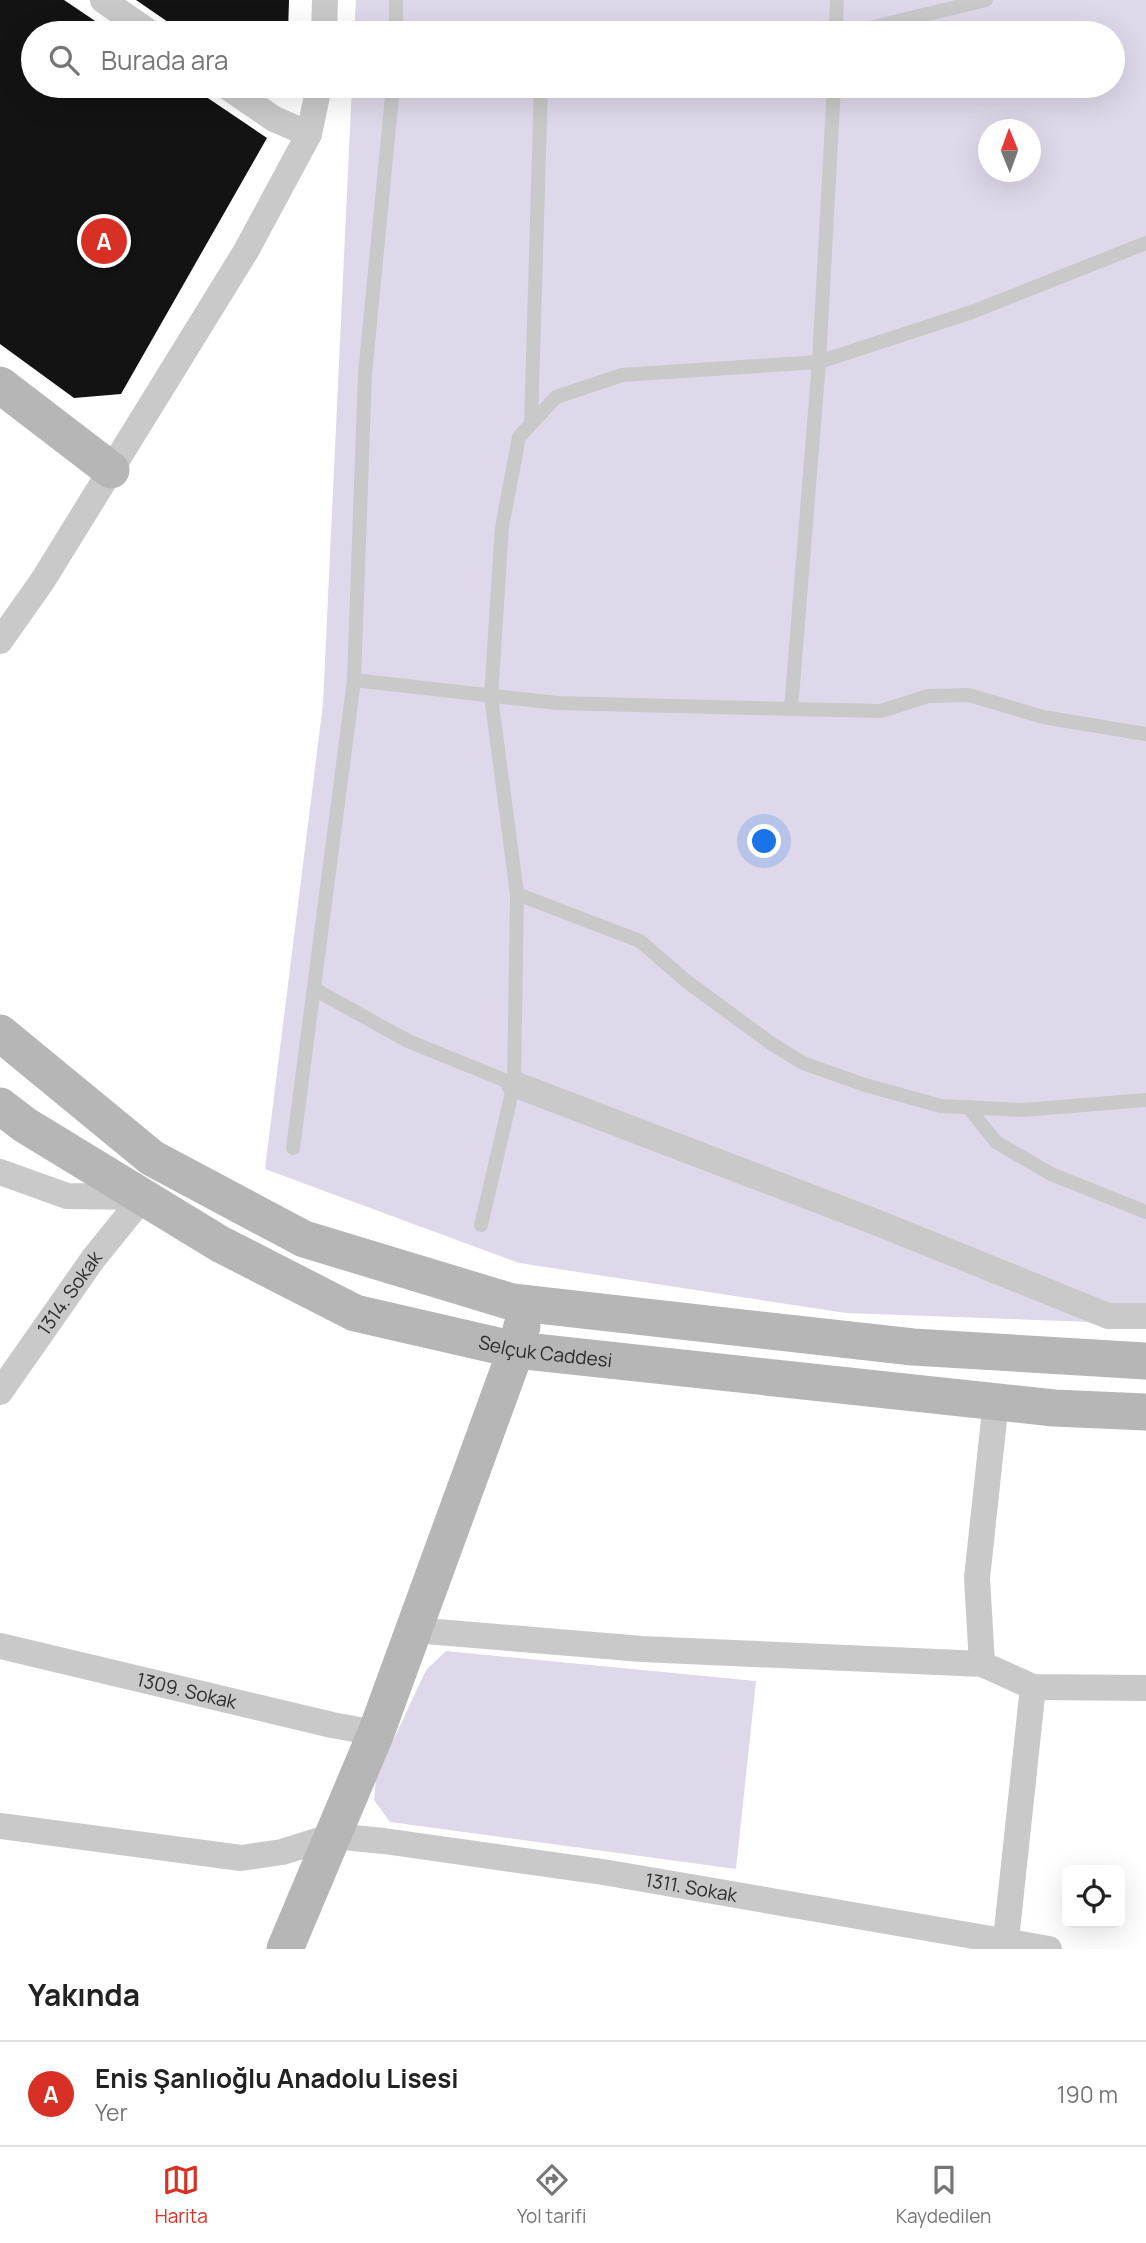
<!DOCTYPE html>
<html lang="tr">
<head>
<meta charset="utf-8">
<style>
  :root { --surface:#fff; --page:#f2f2f2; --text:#222; --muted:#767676; --line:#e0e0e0; --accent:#d93025 }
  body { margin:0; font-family:Manrope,sans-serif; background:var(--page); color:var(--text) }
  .controls { position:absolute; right:21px; bottom:21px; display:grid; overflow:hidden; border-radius:10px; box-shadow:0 7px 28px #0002 }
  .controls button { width:63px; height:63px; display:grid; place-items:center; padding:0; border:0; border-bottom:2px solid var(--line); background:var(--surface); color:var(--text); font:35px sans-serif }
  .compass { position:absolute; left:978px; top:119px; width:63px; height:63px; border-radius:50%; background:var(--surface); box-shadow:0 7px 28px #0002; rotate:359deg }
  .you { position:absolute; left:765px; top:842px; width:24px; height:24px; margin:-18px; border:5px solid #fff; border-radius:50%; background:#1a73e8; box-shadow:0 0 0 10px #1a73e833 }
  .badge { display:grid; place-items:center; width:46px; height:46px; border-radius:50%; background:var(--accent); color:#fff; font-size:23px; font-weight:700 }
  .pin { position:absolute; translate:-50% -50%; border:4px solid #fff; box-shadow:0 2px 7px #0006 }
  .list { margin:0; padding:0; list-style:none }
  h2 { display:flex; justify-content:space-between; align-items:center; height:91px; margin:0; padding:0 28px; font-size:30px }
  h2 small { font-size:23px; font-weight:400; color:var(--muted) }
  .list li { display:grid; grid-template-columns:46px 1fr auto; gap:21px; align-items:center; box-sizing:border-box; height:105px; padding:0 28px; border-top:2px solid var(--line) }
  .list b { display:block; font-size:26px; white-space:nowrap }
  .list p { margin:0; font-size:23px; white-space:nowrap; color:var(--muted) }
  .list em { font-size:23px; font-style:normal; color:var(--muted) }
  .icon { flex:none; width:38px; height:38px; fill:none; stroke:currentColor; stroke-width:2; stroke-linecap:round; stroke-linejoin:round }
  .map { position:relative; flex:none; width:1146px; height:1949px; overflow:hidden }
  .search { position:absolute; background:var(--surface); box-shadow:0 7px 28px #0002; left:21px; right:21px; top:21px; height:77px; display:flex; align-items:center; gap:18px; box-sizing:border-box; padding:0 24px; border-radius:38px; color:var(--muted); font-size:26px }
  .sheet { height:196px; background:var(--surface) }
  nav { display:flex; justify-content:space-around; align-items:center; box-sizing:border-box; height:98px; border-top:2px solid var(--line); background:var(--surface); font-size:19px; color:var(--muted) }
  nav a { display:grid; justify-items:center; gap:4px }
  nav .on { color:var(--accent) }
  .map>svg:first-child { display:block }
  .green { fill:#dfd8ea; fill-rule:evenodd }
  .building { fill:#131313 }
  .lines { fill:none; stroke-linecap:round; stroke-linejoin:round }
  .lane { stroke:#c9c9c9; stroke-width:14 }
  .street { stroke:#c9c9c9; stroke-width:26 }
  .secondary { stroke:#b6b6b6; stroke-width:37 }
  .labels { text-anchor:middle; stroke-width:7; stroke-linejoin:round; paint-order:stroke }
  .street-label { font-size:19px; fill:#2c2c2c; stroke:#fff }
</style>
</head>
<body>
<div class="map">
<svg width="1146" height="1949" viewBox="0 0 1146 1949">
  <rect width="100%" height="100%" fill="#fff"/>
  <g class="green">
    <path d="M 356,0 L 1146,0 L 1146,1324 L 846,1313 L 519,1263 L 265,1169 L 323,704 L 352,86 L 1113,86 L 1113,33 L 354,33 ZM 988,130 L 1030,130 L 1030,172 L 988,172 Z"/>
    <polygon points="446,1651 756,1681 736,1869 390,1822 374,1800 376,1777 426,1670"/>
  </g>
  <g class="building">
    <polygon points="0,0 64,0 113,33 33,33 33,86 190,86 267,138 121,394 74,398 0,344"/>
    <polygon points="136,0 289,0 288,33 184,33"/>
  </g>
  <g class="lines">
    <g class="lane">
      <polyline points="396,33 396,0"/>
      <polyline points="836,33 837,0"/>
      <polyline points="848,33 986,0"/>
      <polyline points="531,424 541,86"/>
      <polyline points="354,680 557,703 791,709 881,711 928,696 969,695 1043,717 1146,734"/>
      <polyline points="791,709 819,362 834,86"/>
      <polyline points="517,894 640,941 686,981 772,1044 803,1063 865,1085 941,1106 1023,1110 1146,1100"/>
      <polyline points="314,989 408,1041 514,1084"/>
      <polyline points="968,1107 996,1142 1051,1174 1146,1212"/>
      <polyline points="293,1148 354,680 365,374 393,86"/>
      <polyline points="481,1225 514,1084 517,894 491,696 502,527 519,437 556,397 622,375 819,362 972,312 1146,243"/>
    </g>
    <g class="street">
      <polyline points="103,0 150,33"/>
      <polyline points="324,33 325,0"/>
      <polyline points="226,86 274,119 309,134"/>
      <polyline points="0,641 43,580 246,251 309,134 319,86"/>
      <polyline points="514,1084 878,1223 1108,1316 1146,1316"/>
      <polyline points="0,1172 67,1196 141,1197"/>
      <path id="s1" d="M 0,1392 L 93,1259 L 143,1197"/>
      <polyline points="413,1630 642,1649 982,1664 1033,1687 1146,1688"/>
      <path id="s2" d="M 0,1646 L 332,1725 L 376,1733"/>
      <polyline points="982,1664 977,1578 996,1401"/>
      <path id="s3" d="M 0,1826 L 241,1858 L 282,1852 L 333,1836 L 384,1841 L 603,1872 L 1049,1949"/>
      <polyline points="1005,1949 1033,1687"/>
    </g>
    <g class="secondary">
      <polyline points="0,385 111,470"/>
      <polyline points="0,1033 152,1158 304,1239 512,1302 913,1347 1146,1361"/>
      <path id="s4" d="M 0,1106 L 25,1125 L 220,1244 L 355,1313 L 516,1350 L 1054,1408 L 1146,1412"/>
      <polyline points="285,1949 376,1733 516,1350 522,1326"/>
    </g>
  </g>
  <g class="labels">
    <g class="street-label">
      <text dy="7" stroke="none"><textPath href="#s1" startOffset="121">1314. Sokak</textPath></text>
      <text dy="7" stroke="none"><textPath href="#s4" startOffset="606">Selçuk Caddesi</textPath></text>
      <text dy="7" stroke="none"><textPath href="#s2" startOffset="192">1309. Sokak</textPath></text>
      <text dy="7" stroke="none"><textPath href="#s3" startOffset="700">1311. Sokak</textPath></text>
    </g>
  </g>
</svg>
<div class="controls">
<button><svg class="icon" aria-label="locate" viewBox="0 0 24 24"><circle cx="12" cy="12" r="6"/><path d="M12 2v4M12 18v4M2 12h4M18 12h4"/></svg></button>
</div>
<svg class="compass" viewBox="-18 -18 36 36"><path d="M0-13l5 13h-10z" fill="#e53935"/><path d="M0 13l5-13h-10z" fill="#767676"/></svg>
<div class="you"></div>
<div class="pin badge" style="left:104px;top:241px">A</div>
<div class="search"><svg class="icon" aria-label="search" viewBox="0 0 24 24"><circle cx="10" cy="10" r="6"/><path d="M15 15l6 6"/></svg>Burada ara</div>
</div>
<section class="sheet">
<h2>Yakında<small></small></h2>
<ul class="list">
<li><span class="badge">A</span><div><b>Enis Şanlıoğlu Anadolu Lisesi</b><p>Yer</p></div><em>190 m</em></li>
</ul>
</section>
<nav>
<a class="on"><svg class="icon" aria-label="map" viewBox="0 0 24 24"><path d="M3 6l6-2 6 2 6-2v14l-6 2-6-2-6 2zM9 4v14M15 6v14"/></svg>Harita</a>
<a><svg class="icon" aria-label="directions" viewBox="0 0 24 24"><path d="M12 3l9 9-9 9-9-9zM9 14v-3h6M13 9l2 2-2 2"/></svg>Yol tarifi</a>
<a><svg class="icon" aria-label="saved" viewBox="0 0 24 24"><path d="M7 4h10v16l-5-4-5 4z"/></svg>Kaydedilen</a>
</nav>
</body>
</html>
